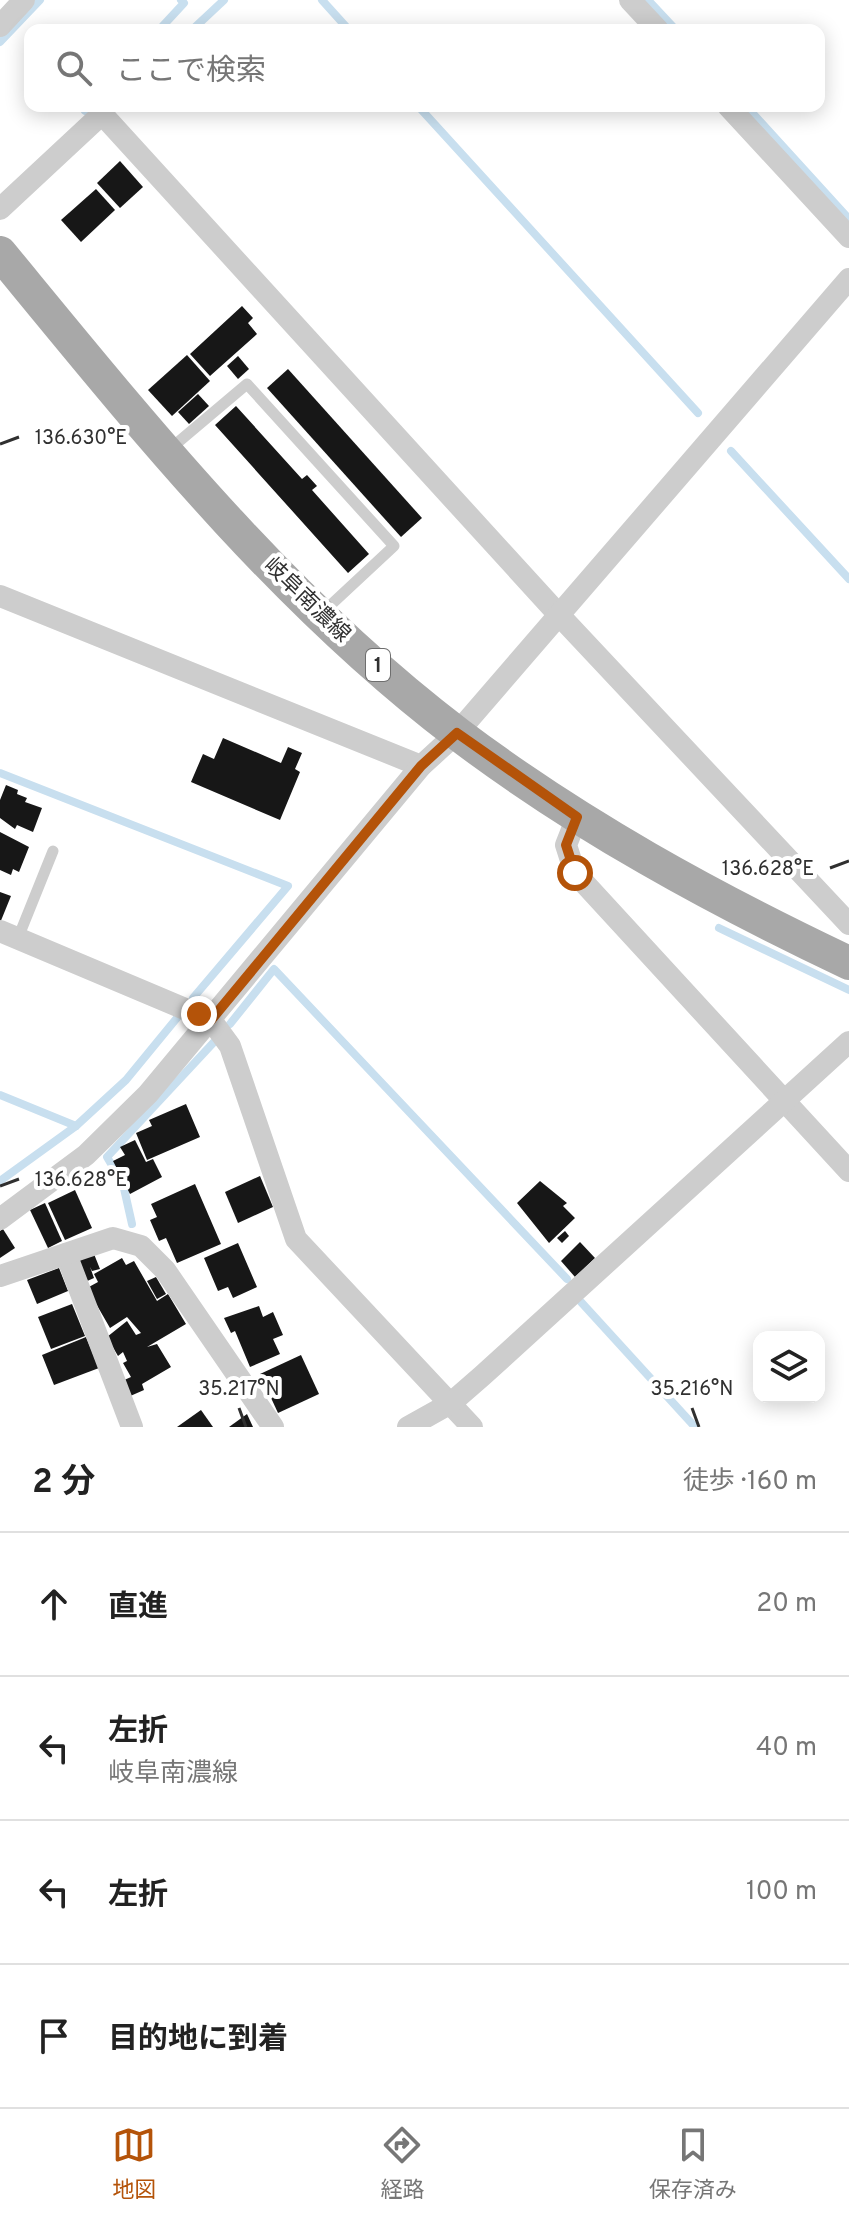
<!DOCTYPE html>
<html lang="ja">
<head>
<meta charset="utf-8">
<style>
  :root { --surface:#fff; --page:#f2f2f2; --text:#222; --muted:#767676; --line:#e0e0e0; --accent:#b45309 }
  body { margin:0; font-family:Overpass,"Noto Sans JP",sans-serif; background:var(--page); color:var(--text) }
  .controls { position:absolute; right:24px; bottom:24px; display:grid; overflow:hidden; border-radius:16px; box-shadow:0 4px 20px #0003 }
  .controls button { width:72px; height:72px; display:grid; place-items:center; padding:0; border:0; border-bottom:2px solid var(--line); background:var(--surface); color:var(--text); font:40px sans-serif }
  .stop { position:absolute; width:24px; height:24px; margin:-18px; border:6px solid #b45309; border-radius:50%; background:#fff }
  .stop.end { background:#b45309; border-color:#fff; box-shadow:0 2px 8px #0008 }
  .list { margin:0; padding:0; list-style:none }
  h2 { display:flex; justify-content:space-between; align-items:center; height:104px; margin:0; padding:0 32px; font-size:34px }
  h2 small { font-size:26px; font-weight:400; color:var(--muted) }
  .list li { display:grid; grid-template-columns:52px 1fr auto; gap:24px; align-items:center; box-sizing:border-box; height:144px; padding:0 32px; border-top:2px solid var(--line) }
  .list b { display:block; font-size:30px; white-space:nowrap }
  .list p { margin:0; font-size:26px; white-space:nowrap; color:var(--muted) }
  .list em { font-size:26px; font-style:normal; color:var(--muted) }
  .icon { flex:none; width:44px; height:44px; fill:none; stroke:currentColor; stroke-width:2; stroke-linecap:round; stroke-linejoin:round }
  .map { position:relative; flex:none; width:849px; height:1427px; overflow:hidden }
  .search { position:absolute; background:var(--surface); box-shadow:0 4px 20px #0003; left:24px; right:24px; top:24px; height:88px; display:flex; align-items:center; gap:20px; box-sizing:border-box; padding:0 28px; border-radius:16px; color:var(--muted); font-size:30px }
  .sheet { height:680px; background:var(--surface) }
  nav { display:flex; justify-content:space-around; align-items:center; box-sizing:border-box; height:112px; border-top:2px solid var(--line); background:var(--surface); font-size:22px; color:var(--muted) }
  nav a { display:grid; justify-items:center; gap:4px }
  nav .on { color:var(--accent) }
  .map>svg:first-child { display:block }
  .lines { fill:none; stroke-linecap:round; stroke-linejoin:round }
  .stream { stroke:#c8dfef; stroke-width:8 }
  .building { fill:#171717 }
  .service { stroke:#cdcdcd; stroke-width:11 }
  .minor { stroke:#cdcdcd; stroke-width:22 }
  .primary { stroke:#a8a8a8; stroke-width:34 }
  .route { stroke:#b45309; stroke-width:10 }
  .ticks { fill:none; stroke:#303030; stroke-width:3 }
  .labels { text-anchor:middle; stroke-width:8; stroke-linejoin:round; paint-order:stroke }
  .shield { fill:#fff; stroke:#6e6e6e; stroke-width:2 }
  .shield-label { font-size:20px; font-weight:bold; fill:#303030 }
  .street-label { font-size:22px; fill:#303030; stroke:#fff }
  .ticks-label { font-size:20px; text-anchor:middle; fill:#303030; stroke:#fff; stroke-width:8; stroke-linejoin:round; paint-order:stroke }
</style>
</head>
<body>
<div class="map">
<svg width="849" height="1427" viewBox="0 0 849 1427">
  <rect width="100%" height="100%" fill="#fff"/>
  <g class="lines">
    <g class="stream">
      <polyline points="322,0 349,30"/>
      <polyline points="648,0 676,30"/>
      <polyline points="159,30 184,3 181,0"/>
      <polyline points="192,30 224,0"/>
      <polyline points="0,42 40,0"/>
      <polyline points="418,106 698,413"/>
      <polyline points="746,106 849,219"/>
      <polyline points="85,111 89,106"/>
      <polyline points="731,451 849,579"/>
      <polyline points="0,773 288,886 193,998"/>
      <polyline points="719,928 849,990"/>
      <polyline points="230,1024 274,969 567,1279"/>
      <polyline points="0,1095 76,1126"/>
      <polyline points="0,1181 76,1126 126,1080 181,1013"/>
      <polyline points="132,1224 123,1184 107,1157 214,1042"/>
      <polyline points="581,1302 695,1427"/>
    </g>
  </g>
  <g class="building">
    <polygon points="120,161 143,187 120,208 97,183"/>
    <polygon points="96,189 115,210 81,242 61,220"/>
    <polygon points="242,306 253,318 248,323 257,334 210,376 190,354"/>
    <polygon points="187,355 210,381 172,416 148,390"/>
    <polygon points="238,356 249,369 238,379 227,366"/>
    <polygon points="288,369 422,518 401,537 267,388"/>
    <polygon points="198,394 209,406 189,424 178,412"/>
    <polygon points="236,406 302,479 307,475 317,486 312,490 369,554 348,573 215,425"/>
    <polygon points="223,738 281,763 288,747 302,753 295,769 300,772 280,820 191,782 203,754 214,759"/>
    <polygon points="6,785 18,790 17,794 27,798 25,802 42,808 33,832 17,825 15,829 0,818 0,800"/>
    <polygon points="0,832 29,847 19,872 13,869 11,875 0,870"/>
    <polygon points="0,892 11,896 0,923"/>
    <polygon points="186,1104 200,1137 147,1160 136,1133 152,1126 149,1120"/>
    <polygon points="135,1140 146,1162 153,1159 162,1177 130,1194 113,1161 125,1155 120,1147"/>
    <polygon points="92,1168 102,1183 93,1189 83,1174"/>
    <polygon points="260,1176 273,1207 238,1223 225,1192"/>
    <polygon points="540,1181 567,1203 563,1206 575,1218 549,1243 517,1203"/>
    <polygon points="195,1184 221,1244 177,1263 166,1238 159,1241 150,1220 157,1217 151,1204"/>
    <polygon points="75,1190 92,1228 65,1240 48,1203"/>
    <polygon points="45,1203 62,1241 48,1248 30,1210"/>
    <polygon points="3,1229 15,1248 0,1258 0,1231"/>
    <polygon points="565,1231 569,1236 562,1243 557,1238"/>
    <polygon points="580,1242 595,1258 575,1277 561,1261"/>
    <polygon points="238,1243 257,1287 233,1298 228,1287 218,1291 204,1258"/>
    <polygon points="94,1254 100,1269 92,1271 90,1267 94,1278 85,1282 76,1262"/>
    <polygon points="122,1258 126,1265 134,1261 157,1301 168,1294 186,1324 147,1347 157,1344 171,1367 142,1384 144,1390 128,1397 122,1381 131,1377 123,1363 127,1361 123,1352 118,1356 107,1337 127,1321 136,1335 141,1333 127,1317 110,1328 87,1288 98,1282 94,1274"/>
    <polygon points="59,1268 68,1291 37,1304 27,1280"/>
    <polygon points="156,1277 166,1294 157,1299 147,1281"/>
    <polygon points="72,1304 85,1336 51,1349 38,1317"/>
    <polygon points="259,1306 263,1317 273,1312 283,1335 273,1339 280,1354 250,1367 235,1331 231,1333 224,1318"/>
    <polygon points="86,1337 99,1368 54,1385 42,1355"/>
    <polygon points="301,1355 319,1394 278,1413 260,1374"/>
    <polygon points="201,1410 213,1427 177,1427"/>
    <polygon points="247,1414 253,1427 229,1427"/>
  </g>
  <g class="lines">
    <g class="service">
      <polyline points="170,449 247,384 394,546 321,614"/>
      <polyline points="18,938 53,851"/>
    </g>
    <g class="minor">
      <polyline points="630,0 658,30"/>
      <polyline points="0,26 24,0"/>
      <polyline points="728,106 849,237"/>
      <polyline points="0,209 102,114 559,615 849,924"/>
      <polyline points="0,596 421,766 457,733 849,279"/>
      <polyline points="577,817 566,845 575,873 849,1171"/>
      <polyline points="0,931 211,1020 230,1046 296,1239 472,1427"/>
      <polyline points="0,1219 86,1155 148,1094 421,766"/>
      <polyline points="66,1254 132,1427"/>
      <polyline points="0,1276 113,1238 141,1246 165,1270 273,1427"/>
      <polyline points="408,1427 451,1403 482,1376 849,1042"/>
    </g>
    <path class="primary" d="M 0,253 C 140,423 281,600 458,734 C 580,826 712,898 849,963"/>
  </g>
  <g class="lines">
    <polyline class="route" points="199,1014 211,1020 421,766 457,733 577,817 566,845 575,873"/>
  </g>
  <path class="ticks" d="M 0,444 L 19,437M 830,868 L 849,861M 0,1186 L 19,1179M 239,1408 L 246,1427M 692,1408 L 699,1427"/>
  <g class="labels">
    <rect class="shield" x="366" y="649" width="24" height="32" rx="6"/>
    <g class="shield-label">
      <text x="378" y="672">1</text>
    </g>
    <g class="street-label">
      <text transform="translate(308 599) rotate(44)" y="8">岐阜南濃線</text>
    </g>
  </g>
  <g class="ticks-label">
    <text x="81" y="444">136.630°E</text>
    <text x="768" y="875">136.628°E</text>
    <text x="81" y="1186">136.628°E</text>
    <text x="239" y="1395">35.217°N</text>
    <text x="692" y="1395">35.216°N</text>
  </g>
</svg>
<div class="controls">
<button><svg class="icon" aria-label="layers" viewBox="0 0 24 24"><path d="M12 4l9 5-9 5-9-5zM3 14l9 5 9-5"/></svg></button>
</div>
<div class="stop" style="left:575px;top:873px"></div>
<div class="stop end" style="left:199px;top:1014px"></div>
<div class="search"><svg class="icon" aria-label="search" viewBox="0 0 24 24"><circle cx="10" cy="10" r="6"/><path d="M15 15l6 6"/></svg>ここで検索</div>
</div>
<section class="sheet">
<h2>2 分<small>徒歩 · 160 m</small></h2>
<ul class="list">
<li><svg class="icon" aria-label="ahead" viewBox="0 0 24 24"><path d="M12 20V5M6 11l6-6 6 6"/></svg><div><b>直進</b></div><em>20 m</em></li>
<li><svg class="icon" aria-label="left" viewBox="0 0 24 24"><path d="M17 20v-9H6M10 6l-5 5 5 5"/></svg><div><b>左折</b><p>岐阜南濃線</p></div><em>40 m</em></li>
<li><svg class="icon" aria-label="left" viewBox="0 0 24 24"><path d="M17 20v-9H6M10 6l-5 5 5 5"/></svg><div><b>左折</b></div><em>100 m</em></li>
<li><svg class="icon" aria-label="arrive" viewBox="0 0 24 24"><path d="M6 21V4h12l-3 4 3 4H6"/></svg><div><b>目的地に到着</b></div></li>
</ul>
</section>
<nav>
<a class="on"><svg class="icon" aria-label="map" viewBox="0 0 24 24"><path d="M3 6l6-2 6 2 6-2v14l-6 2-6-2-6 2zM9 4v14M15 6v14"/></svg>地図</a>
<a><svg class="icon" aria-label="directions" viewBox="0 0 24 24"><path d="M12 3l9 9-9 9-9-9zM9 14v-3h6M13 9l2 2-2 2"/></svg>経路</a>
<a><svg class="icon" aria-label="saved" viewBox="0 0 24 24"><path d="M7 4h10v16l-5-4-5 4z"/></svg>保存済み</a>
</nav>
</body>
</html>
